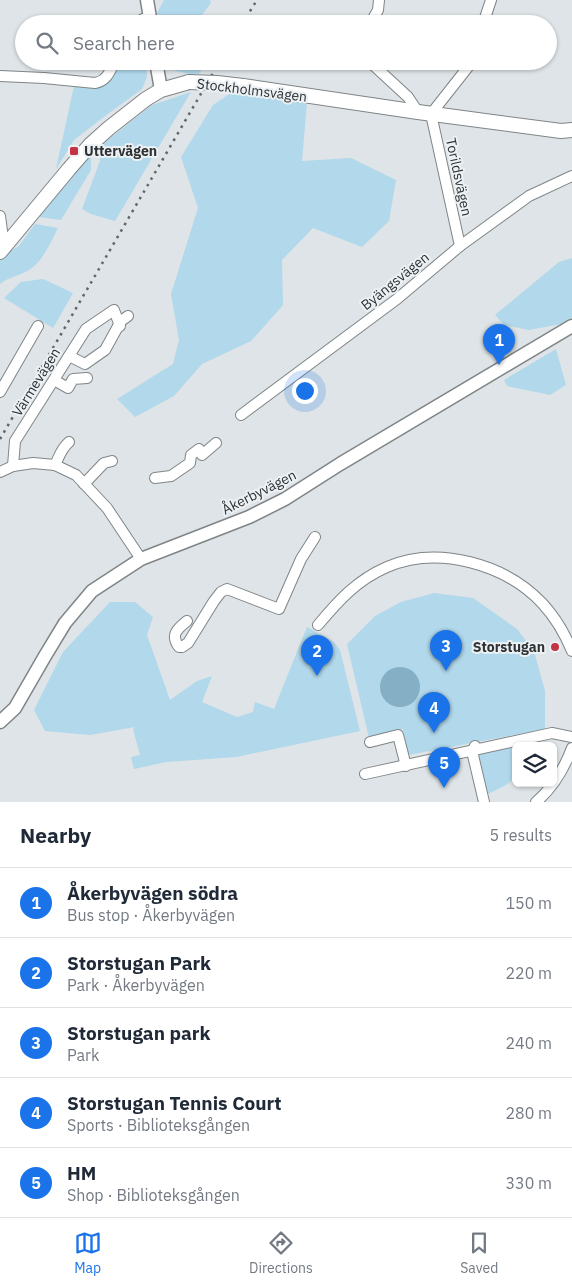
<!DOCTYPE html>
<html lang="en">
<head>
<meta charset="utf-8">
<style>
  :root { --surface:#fff; --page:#f6f6f7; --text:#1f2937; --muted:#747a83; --line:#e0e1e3; --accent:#1a73e8 }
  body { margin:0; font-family:"IBM Plex Sans",sans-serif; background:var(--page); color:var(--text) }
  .controls { position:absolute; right:15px; bottom:15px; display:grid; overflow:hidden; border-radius:8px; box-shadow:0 1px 4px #0004 }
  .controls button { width:45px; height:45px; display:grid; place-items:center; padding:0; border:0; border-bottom:1px solid var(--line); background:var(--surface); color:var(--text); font:25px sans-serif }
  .you { position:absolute; left:304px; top:390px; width:18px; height:18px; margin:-12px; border:4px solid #fff; border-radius:50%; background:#1a73e8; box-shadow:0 0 0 8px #1a73e833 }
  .badge { display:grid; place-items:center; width:32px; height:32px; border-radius:50%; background:var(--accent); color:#fff; font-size:16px; font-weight:700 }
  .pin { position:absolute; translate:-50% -41px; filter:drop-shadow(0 1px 2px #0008) }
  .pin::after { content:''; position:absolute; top:26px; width:18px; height:15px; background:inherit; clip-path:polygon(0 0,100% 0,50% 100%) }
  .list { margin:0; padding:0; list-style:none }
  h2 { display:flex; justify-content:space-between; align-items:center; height:65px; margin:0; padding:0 20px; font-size:21px }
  h2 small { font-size:16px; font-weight:400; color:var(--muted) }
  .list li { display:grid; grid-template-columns:32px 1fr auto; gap:15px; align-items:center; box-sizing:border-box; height:70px; padding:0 20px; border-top:1px solid var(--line) }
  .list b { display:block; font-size:19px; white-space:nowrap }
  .list p { margin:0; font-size:16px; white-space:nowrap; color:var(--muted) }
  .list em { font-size:16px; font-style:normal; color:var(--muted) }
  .icon { flex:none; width:28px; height:28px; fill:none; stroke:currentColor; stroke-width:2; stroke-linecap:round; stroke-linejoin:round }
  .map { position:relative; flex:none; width:572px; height:802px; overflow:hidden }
  .search { position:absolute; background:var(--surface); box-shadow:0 1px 4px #0004; left:15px; right:15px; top:15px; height:55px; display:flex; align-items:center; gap:12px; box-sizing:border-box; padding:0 18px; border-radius:28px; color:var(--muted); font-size:19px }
  .sheet { height:415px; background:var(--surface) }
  nav { display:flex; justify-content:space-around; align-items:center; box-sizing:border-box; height:70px; border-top:1px solid var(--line); background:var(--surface); font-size:14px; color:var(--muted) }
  nav a { display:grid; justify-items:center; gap:2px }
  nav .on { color:var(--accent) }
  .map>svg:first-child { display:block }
  .green { fill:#b1d8eb }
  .water { fill:#84afc4 }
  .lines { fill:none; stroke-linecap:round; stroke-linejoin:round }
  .minor-casing { stroke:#7f8587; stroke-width:12 }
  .tertiary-casing { stroke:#7f8587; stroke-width:15 }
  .secondary-casing { stroke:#7f8587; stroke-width:16 }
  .minor { stroke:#fff; stroke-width:10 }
  .tertiary { stroke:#fff; stroke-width:12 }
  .secondary { stroke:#fff; stroke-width:14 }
  .rail { stroke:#626566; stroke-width:2.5; stroke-dasharray:2.5 5; stroke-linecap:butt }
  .secondary-bridge-casing { stroke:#7f8587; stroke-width:16; stroke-linecap:butt }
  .secondary-bridge { stroke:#fff; stroke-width:14 }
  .poi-dot { fill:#c43344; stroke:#ebf1f4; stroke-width:2 }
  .labels { text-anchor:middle; stroke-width:4; stroke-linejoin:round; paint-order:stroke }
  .street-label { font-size:14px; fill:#2f3132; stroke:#ebf1f4 }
  .poi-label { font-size:14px; font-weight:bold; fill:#2f3132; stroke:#ebf1f4; text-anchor:start }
</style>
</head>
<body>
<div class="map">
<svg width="572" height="802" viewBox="0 0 572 802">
  <rect width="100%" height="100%" fill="#dee4e7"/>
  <g class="green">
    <polygon points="164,0 210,0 211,3 195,24 159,24 157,13"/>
    <polygon points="121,61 146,61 147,77 142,89 105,116 74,140 56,169 74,86 92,87 108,81"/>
    <polygon points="167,61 207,61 199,74 189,74 172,70"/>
    <polygon points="191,92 115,221 91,214 82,209 100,161 99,147 152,105"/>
    <polygon points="231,93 307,102 302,161 351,158 396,180 389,221 362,247 313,228 282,260 283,305 251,341 202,364 174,396 135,417 117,399 173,364 179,340 171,294 198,208 181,157 213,105"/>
    <polygon points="91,154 91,170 61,220 39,217"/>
    <path d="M 35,224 L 58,228 C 50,243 44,260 29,270 C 20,276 10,276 0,284 L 0,261 L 6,253 L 19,246 Z"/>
    <polygon points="572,258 572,317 561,324 529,330 504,325 495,315 559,262"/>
    <polygon points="43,279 73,293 53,328 4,298 21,282"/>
    <polygon points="556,349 566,385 550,395 507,386 504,380"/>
    <polygon points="434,593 473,598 517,629 534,651 545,691 545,729 408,755 403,729 369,738 347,644 375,616 401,602"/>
    <polygon points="110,602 135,602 153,617 147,635 170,700 197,681 212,676 202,702 237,717 253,712 255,702 274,709 307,627 334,642 340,650 360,731 236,757 166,762 134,769 131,757 140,755 133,729 135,727 90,735 45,731 34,710 63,652"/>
    <path d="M 516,746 L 516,777 C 507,786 496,790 485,795 L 478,753 Z"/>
  </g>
  <circle class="water" cx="400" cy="687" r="20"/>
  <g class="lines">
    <g class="minor-casing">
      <g id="minor">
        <polyline points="136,24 143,19 150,17"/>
        <polyline points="370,24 378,10 379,0"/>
        <polyline points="483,24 491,0"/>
        <polyline points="369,61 408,97 418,112"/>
        <path d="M 0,76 L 44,78 L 95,83 C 107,81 110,71 115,61"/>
        <polyline points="0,216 4,246"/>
        <polyline points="460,246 431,114 468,67 470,61"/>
        <polyline points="69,356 85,364 105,350 121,321 128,316"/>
        <polyline points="54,380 68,388 73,379 87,378"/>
        <polyline points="0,392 38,326"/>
        <polyline points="241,415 397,299 460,246 529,196 572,176"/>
        <path d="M 55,465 C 60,455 61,449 69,442"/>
        <polyline points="13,466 15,441 86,329 114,310 120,326"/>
        <polyline points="0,472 13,466 33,463 55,465 76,475 107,508 141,559"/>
        <polyline points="155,478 171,476 190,463 191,455 199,449 202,455 216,443"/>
        <polyline points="84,484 104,463 112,461"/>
        <path d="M 187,621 C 177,629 170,635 179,647 L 182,647 L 188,643 L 214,601 L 221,592 L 227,589 L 279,609 L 301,559 L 315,537"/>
        <path d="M 318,625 C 339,600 357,580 387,567 C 438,545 505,564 542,603 C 555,617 565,634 572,651"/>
        <polyline points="370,742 398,735 406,766"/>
        <polyline points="475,746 472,751 484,802"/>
        <polyline points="365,774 552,733 572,737"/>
        <path d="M 536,802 C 554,787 564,769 572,748"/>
      </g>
    </g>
    <g class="tertiary-casing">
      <g id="tertiary">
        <polyline points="147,0 151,24"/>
        <polyline points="156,61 161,90"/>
        <polyline points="0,722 15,708 45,656 65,623 92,591 141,559 249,517 285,499 340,464 572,326"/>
      </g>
    </g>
    <g class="secondary-casing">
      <g id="secondary">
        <polyline points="243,86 418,112 561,131 572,130"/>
        <polyline points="0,252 69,169 90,145 109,128 146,99 161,90 189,82"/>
      </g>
    </g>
    <use href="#minor" class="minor"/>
    <use href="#tertiary" class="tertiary"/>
    <use href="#secondary" class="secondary"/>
    <g class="rail">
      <polyline points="242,24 257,0"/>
      <polyline points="0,439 220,61"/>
    </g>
    <g class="secondary-bridge-casing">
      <polyline id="secondary-bridge" points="189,82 217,83 243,86"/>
    </g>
    <use href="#secondary-bridge" class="secondary-bridge"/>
  </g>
  <g class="poi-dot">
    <rect x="69" y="146" width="10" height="10" rx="2.5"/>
    <circle cx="555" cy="647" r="5"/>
  </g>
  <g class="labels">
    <g class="street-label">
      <text transform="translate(252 90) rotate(7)" y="5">Stockholmsvägen</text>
      <text transform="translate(459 177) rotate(78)" y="5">Torildsvägen</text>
      <text transform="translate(395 281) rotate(-39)" y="5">Byängsvägen</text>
      <text transform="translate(36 382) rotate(-58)" y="5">Värmevägen</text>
      <text transform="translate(259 492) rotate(-27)" y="5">Åkerbyvägen</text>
    </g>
    <g class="poi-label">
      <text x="84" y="156">Uttervägen</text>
      <text x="545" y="652" text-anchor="end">Storstugan</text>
    </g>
  </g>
</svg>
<div class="controls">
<button><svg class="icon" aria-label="layers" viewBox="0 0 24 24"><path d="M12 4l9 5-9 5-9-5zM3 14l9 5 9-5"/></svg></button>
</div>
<div class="you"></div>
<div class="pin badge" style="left:499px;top:365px">1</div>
<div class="pin badge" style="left:317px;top:676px">2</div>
<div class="pin badge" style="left:446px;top:671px">3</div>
<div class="pin badge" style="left:434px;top:733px">4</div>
<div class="pin badge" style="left:444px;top:788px">5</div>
<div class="search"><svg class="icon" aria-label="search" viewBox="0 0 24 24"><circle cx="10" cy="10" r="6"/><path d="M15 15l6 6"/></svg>Search here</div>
</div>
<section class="sheet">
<h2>Nearby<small>5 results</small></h2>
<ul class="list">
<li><span class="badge">1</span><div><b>Åkerbyvägen södra</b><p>Bus stop · Åkerbyvägen</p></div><em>150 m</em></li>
<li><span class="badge">2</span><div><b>Storstugan Park</b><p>Park · Åkerbyvägen</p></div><em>220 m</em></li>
<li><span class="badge">3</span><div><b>Storstugan park</b><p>Park</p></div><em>240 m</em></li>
<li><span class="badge">4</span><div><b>Storstugan Tennis Court</b><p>Sports · Biblioteksgången</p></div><em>280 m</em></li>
<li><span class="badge">5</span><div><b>HM</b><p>Shop · Biblioteksgången</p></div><em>330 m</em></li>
</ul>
</section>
<nav>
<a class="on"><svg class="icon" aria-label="map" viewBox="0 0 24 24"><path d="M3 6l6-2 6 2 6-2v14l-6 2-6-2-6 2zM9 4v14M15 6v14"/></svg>Map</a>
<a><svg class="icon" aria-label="directions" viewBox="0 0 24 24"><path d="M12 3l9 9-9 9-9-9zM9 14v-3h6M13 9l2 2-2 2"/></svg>Directions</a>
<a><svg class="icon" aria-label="saved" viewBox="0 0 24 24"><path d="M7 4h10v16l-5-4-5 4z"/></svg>Saved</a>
</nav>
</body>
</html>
